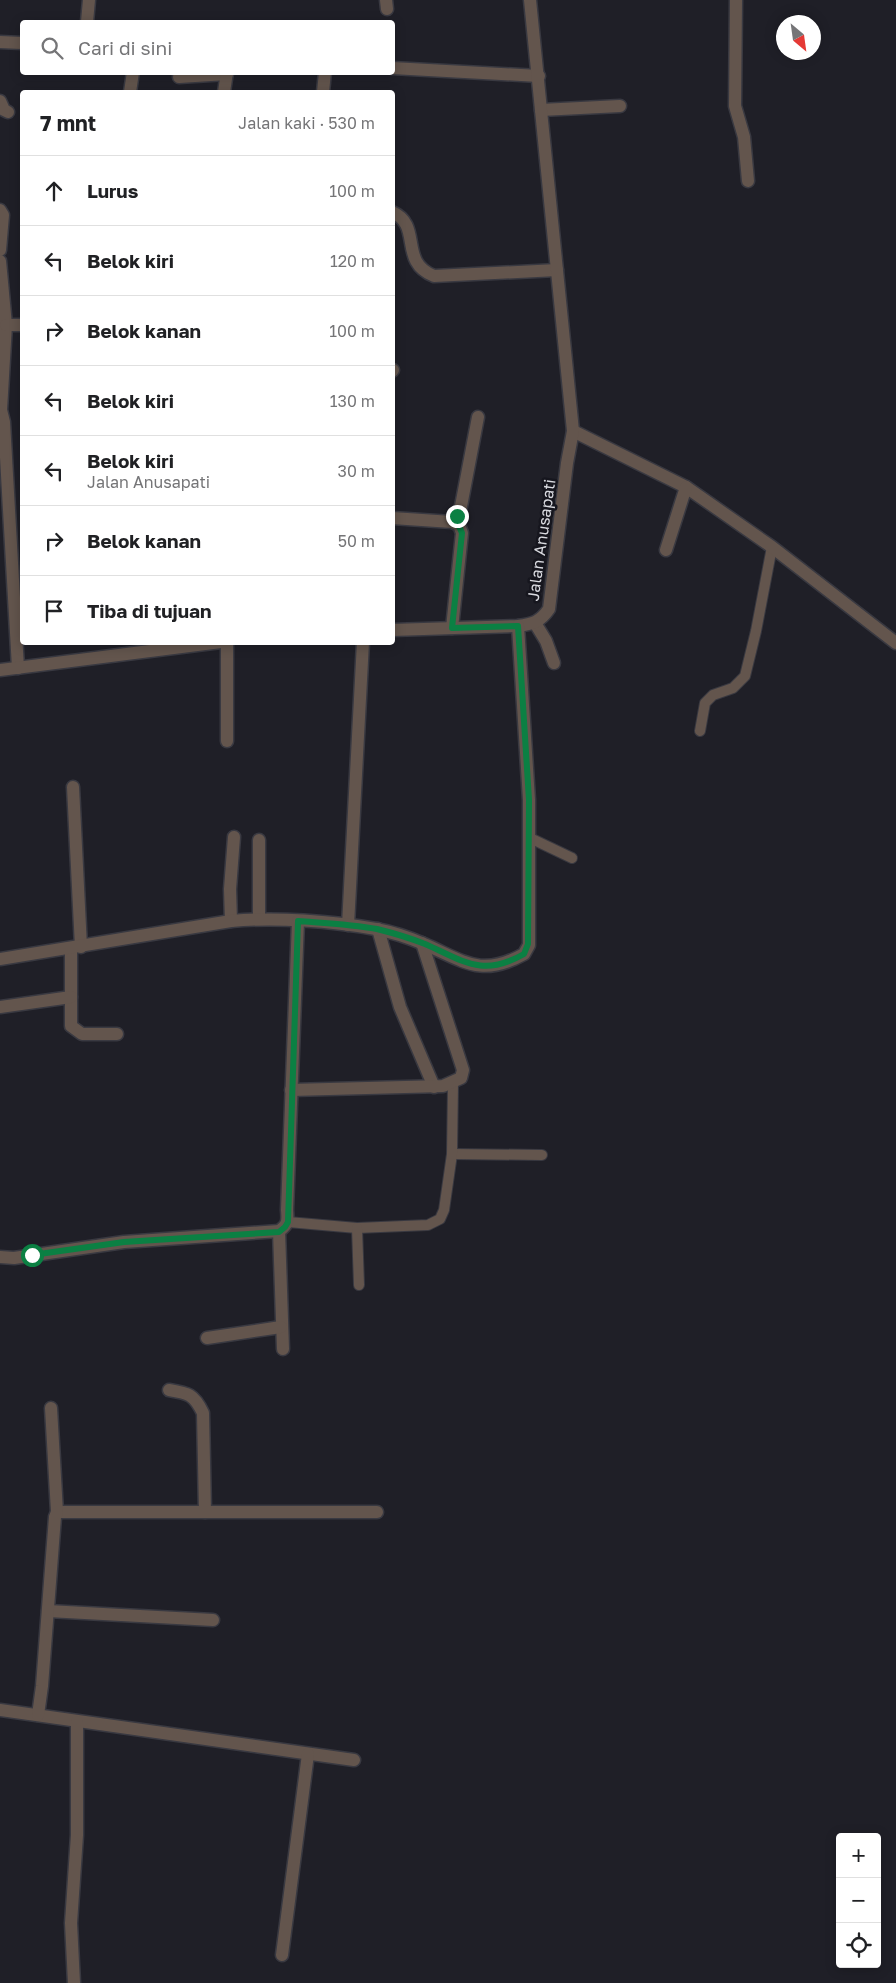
<!DOCTYPE html>
<html lang="id">
<head>
<meta charset="utf-8">
<style>
  :root { --surface:#fff; --page:#f6f6f6; --text:#202124; --muted:#757577; --line:#e0e0e0 }
  body { margin:0; font-family:"Golos Text",sans-serif; background:var(--page); color:var(--text) }
  .controls { position:absolute; right:15px; bottom:15px; display:grid; overflow:hidden; border-radius:5px; box-shadow:0 2px 12px #0003 }
  .controls button { width:45px; height:45px; display:grid; place-items:center; padding:0; border:0; border-bottom:1px solid var(--line); background:var(--surface); color:var(--text); font:25px sans-serif }
  .compass { position:absolute; left:776px; top:15px; width:45px; height:45px; border-radius:50%; background:var(--surface); box-shadow:0 2px 12px #0003; rotate:151deg }
  .stop { position:absolute; width:15px; height:15px; margin:-11px; border:4px solid #0b8043; border-radius:50%; background:#fff }
  .stop.end { background:#0b8043; border-color:#fff; box-shadow:0 1px 5px #0008 }
  .list { margin:0; padding:0; list-style:none }
  h2 { display:flex; justify-content:space-between; align-items:center; height:65px; margin:0; padding:0 20px; font-size:21px }
  h2 small { font-size:16px; font-weight:400; color:var(--muted) }
  .list li { display:grid; grid-template-columns:32px 1fr auto; gap:15px; align-items:center; box-sizing:border-box; height:70px; padding:0 20px; border-top:1px solid var(--line) }
  .list b { display:block; font-size:19px; white-space:nowrap }
  .list p { margin:0; font-size:16px; white-space:nowrap; color:var(--muted) }
  .list em { font-size:16px; font-style:normal; color:var(--muted) }
  .icon { flex:none; width:28px; height:28px; fill:none; stroke:currentColor; stroke-width:2; stroke-linecap:round; stroke-linejoin:round }
  .map { position:relative; flex:none; width:896px; height:1983px; overflow:hidden }
  .search { position:absolute; background:var(--surface); box-shadow:0 2px 12px #0003; left:20px; top:20px; width:375px; height:55px; display:flex; align-items:center; gap:12px; box-sizing:border-box; padding:0 18px; border-radius:5px; color:var(--muted); font-size:19px }
  .panel { position:absolute; background:var(--surface); box-shadow:0 2px 12px #0003; left:20px; top:90px; width:375px; height:555px; border-radius:5px }
  .map>svg:first-child { display:block }
  .lines { fill:none; stroke-linecap:round; stroke-linejoin:round }
  .lane-casing { stroke:#393941; stroke-width:12 }
  .street-casing { stroke:#393941; stroke-width:15 }
  .lane { stroke:#63554d; stroke-width:10 }
  .street { stroke:#63554d; stroke-width:12 }
  .route { stroke:#0b8043; stroke-width:6 }
  .labels { text-anchor:middle; stroke-width:5; stroke-linejoin:round; paint-order:stroke }
  .street-label { font-size:16px; fill:#d9dae0; stroke:#16161e }
</style>
</head>
<body>
<div class="map">
<svg width="896" height="1983" viewBox="0 0 896 1983">
  <rect width="100%" height="100%" fill="#1f1f27"/>
  <g class="lines">
    <g class="lane-casing">
      <g id="lane">
        <polyline points="700,731 705,703 713,695 733,688 745,676 756,631 772,547"/>
        <polyline points="530,838 572,858"/>
        <polyline points="452,1154 542,1155"/>
        <polyline points="288,1222 357,1228 428,1225 440,1219 444,1210 452,1154 453,1083"/>
        <polyline points="357,1228 359,1285"/>
      </g>
    </g>
    <g class="street-casing">
      <g id="street">
        <polyline points="386,0 387,9"/>
        <polyline points="736,0 735,106 744,137 748,181"/>
        <polyline points="87,22 89,0"/>
        <polyline points="0,42 22,43"/>
        <polyline points="392,68 539,76"/>
        <polyline points="179,77 227,74"/>
        <polyline points="130,92 133,72"/>
        <polyline points="224,92 227,72"/>
        <polyline points="323,92 325,72"/>
        <polyline points="0,101 4,110 8,112"/>
        <polyline points="541,110 620,106"/>
        <polyline points="0,210 3,215 0,250"/>
        <path d="M 392,212 C 423,225 398,262 434,276 L 557,270"/>
        <polyline points="0,261 6,325 1,410 4,422 18,668"/>
        <polyline points="6,325 22,325"/>
        <polyline points="392,371 393,370"/>
        <polyline points="573,431 686,487 772,547 896,643"/>
        <polyline points="392,518 452,522 459,525 462,533 452,628"/>
        <polyline points="452,522 460,511 462,501 478,417"/>
        <polyline points="666,550 686,487"/>
        <polyline points="535,623 546,641 554,663"/>
        <path d="M 392,630 L 518,626 C 533,624 540,622 549,609 L 567,463 L 573,431 L 530,0"/>
        <polyline points="0,670 221,642"/>
        <polyline points="227,741 227,642"/>
        <polyline points="73,787 81,947"/>
        <polyline points="259,918 259,840"/>
        <polyline points="231,921 230,889 234,837"/>
        <polyline points="348,925 363,642"/>
        <polyline points="378,929 400,1007 434,1087"/>
        <polyline points="71,948 71,1026 82,1034 117,1034"/>
        <path d="M 0,959 L 231,921 C 277,917 331,921 376,929 C 392,932 410,938 424,944 C 464,961 481,978 524,954 L 529,945 L 529,800 L 518,626"/>
        <polyline points="0,1007 71,997"/>
        <polyline points="291,1090 443,1086 461,1078 463,1070 422,943"/>
        <polyline points="279,1231 283,1349"/>
        <path d="M 0,1257 L 14,1258 L 124,1242 L 279,1231 C 288,1225 288,1221 287,1210 L 298,921"/>
        <polyline points="207,1338 281,1327"/>
        <path d="M 169,1390 C 188,1393 194,1394 203,1413 L 205,1512"/>
        <polyline points="57,1512 377,1512"/>
        <polyline points="48,1611 213,1620"/>
        <polyline points="0,1710 354,1760"/>
        <polyline points="38,1715 42,1686 55,1517 57,1512 51,1408"/>
        <polyline points="282,1955 308,1754"/>
        <polyline points="74,1983 71,1923 77,1835 77,1722"/>
      </g>
    </g>
    <use href="#lane" class="lane"/>
    <use href="#street" class="street"/>
  </g>
  <g class="lines">
    <path class="route" d="M 32,1255 L 124,1242 L 279,1232 L 285,1227 L 288,1222 L 298,921 C 324,923 351,924 377,929 C 393,933 410,938 425,944 C 464,961 482,978 524,954 L 528,944 L 529,800 L 518,626 L 452,628 L 462,533 L 459,526 L 452,522 L 457,516"/>
  </g>
  <g class="labels">
    <g class="street-label">
      <text transform="translate(541 540) rotate(-82)" y="6">Jalan Anusapati</text>
    </g>
  </g>
</svg>
<div class="controls">
<button>+</button>
<button>−</button>
<button><svg class="icon" aria-label="locate" viewBox="0 0 24 24"><circle cx="12" cy="12" r="6"/><path d="M12 2v4M12 18v4M2 12h4M18 12h4"/></svg></button>
</div>
<svg class="compass" viewBox="-18 -18 36 36"><path d="M0-13l5 13h-10z" fill="#e53935"/><path d="M0 13l5-13h-10z" fill="#757577"/></svg>
<div class="stop" style="left:32px;top:1255px"></div>
<div class="stop end" style="left:457px;top:516px"></div>
<div class="search"><svg class="icon" aria-label="search" viewBox="0 0 24 24"><circle cx="10" cy="10" r="6"/><path d="M15 15l6 6"/></svg>Cari di sini</div>
<section class="panel">
<h2>7 mnt<small>Jalan kaki · 530 m</small></h2>
<ul class="list">
<li><svg class="icon" aria-label="ahead" viewBox="0 0 24 24"><path d="M12 20V5M6 11l6-6 6 6"/></svg><div><b>Lurus</b></div><em>100 m</em></li>
<li><svg class="icon" aria-label="left" viewBox="0 0 24 24"><path d="M17 20v-9H6M10 6l-5 5 5 5"/></svg><div><b>Belok kiri</b></div><em>120 m</em></li>
<li><svg class="icon" aria-label="right" viewBox="0 0 24 24"><path d="M7 20v-9h11M14 6l5 5-5 5"/></svg><div><b>Belok kanan</b></div><em>100 m</em></li>
<li><svg class="icon" aria-label="left" viewBox="0 0 24 24"><path d="M17 20v-9H6M10 6l-5 5 5 5"/></svg><div><b>Belok kiri</b></div><em>130 m</em></li>
<li><svg class="icon" aria-label="left" viewBox="0 0 24 24"><path d="M17 20v-9H6M10 6l-5 5 5 5"/></svg><div><b>Belok kiri</b><p>Jalan Anusapati</p></div><em>30 m</em></li>
<li><svg class="icon" aria-label="right" viewBox="0 0 24 24"><path d="M7 20v-9h11M14 6l5 5-5 5"/></svg><div><b>Belok kanan</b></div><em>50 m</em></li>
<li><svg class="icon" aria-label="arrive" viewBox="0 0 24 24"><path d="M6 21V4h12l-3 4 3 4H6"/></svg><div><b>Tiba di tujuan</b></div></li>
</ul>
</section>
</div>
</body>
</html>
